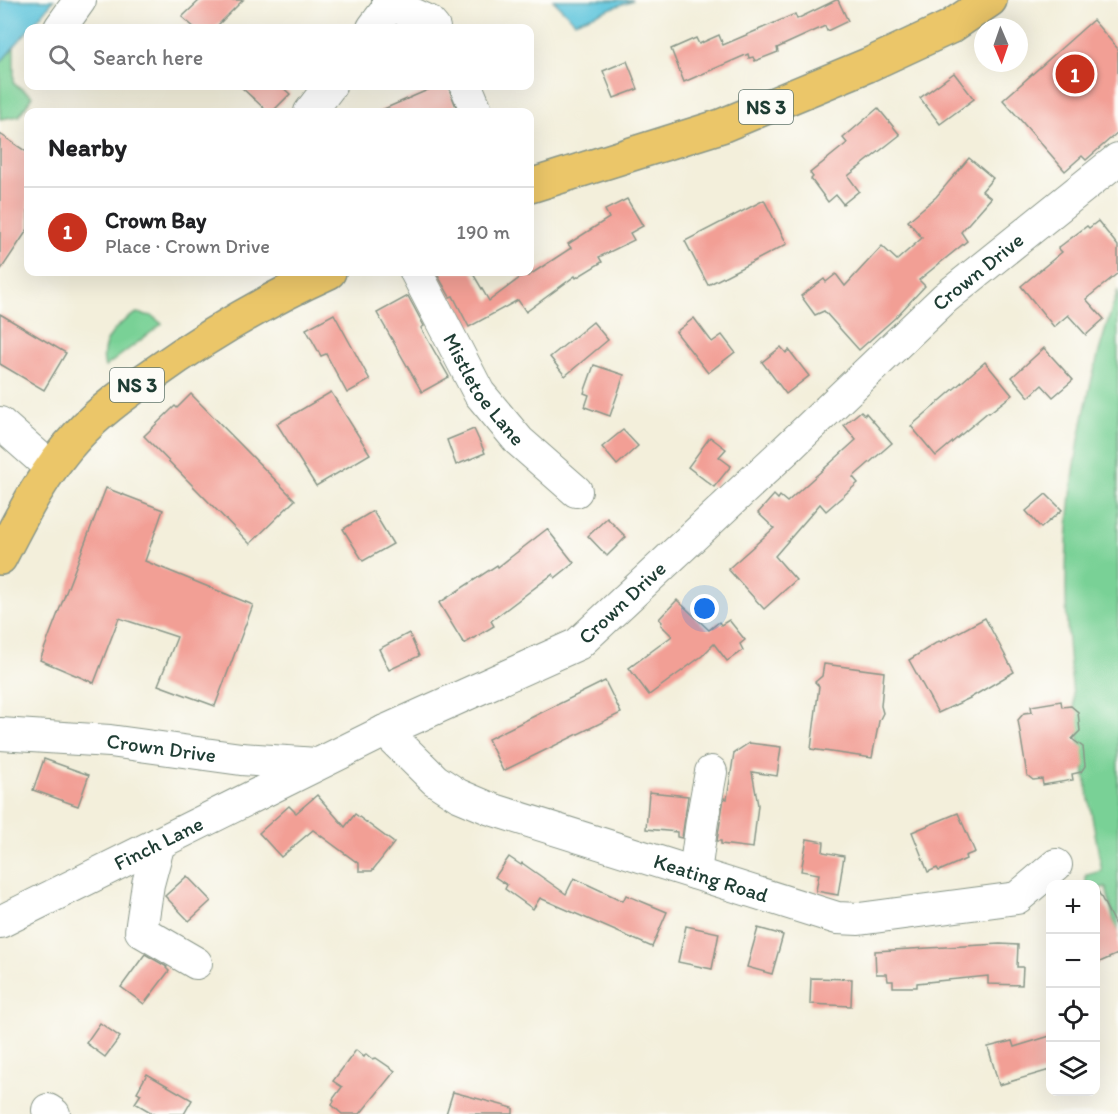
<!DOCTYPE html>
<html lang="en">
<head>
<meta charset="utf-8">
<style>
  :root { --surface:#fff; --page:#f6f6f6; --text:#202124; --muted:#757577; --line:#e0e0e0; --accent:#c8321e }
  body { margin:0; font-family:Itim,sans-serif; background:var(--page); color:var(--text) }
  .controls { position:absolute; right:18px; bottom:18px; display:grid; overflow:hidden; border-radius:12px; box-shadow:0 6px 24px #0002 }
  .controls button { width:54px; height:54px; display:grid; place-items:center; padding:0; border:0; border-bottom:2px solid var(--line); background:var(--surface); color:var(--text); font:30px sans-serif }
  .compass { position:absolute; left:974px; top:18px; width:54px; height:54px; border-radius:50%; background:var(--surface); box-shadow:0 6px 24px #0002; rotate:178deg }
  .you { position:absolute; left:705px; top:609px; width:21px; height:21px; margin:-15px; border:4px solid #fff; border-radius:50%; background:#1a73e8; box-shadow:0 0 0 9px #1a73e833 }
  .badge { display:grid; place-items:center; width:39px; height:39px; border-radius:50%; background:var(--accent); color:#fff; font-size:20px; font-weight:700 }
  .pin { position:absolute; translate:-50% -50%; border:3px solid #fff; box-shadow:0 2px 6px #0006 }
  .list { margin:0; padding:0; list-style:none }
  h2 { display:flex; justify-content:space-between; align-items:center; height:78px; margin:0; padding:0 24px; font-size:26px }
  h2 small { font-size:20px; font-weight:400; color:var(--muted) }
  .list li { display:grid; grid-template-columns:39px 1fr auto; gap:18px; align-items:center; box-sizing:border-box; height:90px; padding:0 24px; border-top:2px solid var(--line) }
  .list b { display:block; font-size:22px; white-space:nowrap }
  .list p { margin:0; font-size:20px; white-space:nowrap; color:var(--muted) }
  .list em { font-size:20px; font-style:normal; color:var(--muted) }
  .icon { flex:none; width:33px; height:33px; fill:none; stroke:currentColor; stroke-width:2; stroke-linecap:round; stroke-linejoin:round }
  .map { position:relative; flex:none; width:1118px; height:1114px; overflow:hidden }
  .search { position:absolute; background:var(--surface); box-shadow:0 6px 24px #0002; left:24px; top:24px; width:510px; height:66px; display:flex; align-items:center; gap:15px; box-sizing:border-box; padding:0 21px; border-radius:12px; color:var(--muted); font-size:22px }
  .panel { position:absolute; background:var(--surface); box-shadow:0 6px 24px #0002; left:24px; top:108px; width:510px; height:168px; border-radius:12px }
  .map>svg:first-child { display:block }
  .green { fill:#79d196; stroke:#4c8765; stroke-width:1.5 }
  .water { fill:#60c6dd; stroke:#408288; stroke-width:1.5 }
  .building { fill:#f29f95 }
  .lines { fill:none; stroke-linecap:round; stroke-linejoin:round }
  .minor-casing { stroke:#899688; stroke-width:34 }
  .major-casing { stroke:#899688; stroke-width:36 }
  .minor { stroke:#fff; stroke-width:32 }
  .major { stroke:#ebc669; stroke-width:33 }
  .labels { text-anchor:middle; stroke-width:5; stroke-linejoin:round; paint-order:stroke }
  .shield { fill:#fdfcf7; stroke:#62766e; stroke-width:1.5 }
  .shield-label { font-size:20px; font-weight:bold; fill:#1f3d34 }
  .street-label { font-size:21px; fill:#1f3d34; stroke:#fdfcf7 }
</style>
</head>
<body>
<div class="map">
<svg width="1118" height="1114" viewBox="0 0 1118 1114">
  <rect width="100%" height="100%" fill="#fdfcf7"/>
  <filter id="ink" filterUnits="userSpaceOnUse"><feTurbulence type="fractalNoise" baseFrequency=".0167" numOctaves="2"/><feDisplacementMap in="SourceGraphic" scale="12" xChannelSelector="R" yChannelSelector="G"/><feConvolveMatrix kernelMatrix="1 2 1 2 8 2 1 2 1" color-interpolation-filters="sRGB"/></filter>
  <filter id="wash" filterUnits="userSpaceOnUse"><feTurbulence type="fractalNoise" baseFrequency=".008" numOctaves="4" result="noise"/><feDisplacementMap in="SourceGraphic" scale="24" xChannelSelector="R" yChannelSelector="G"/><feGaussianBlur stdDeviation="1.35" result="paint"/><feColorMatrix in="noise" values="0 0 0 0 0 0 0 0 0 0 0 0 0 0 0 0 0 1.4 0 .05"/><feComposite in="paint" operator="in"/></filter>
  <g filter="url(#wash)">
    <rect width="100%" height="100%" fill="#f3efdb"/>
    <g class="green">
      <polygon points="14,47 14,84 33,96 19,116 0,119 0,63"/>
      <path d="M 1118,290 L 1118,939 L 1106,887 L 1096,889 L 1096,884 L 1086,884 L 1086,875 L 1102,871 C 1085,779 1067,686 1066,592 C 1065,489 1085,387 1118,290 Z"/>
      <path d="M 137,313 L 152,316 L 162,324 L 105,367 C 98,343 117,323 137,313 Z"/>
    </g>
    <g class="water">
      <polygon points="0,0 54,0 0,63"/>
      <polygon points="553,0 633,0 575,22"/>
    </g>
    <g id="blocks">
      <g class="building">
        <polygon points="200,0 243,0 215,28 195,28 182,17"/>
        <polygon points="836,0 838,0 848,21 827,31 825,26 777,48 778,52 755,61 753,57 749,58 748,54 684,82 671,49 696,38 699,44 719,35 723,45 795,14 797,19"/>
        <polygon points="1093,20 1118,49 1118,132 1086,160 1082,156 1065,171 1003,100"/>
        <polygon points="627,61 638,89 614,98 603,71"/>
        <polygon points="954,73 974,99 940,124 920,98"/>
        <polygon points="240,86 281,86 290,94 272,112 268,112"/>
        <polygon points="437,86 448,86 458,112 377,112"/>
        <polygon points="878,108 900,135 848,176 859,191 843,204 836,195 828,202 811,179 813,177 810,173 847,143 843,138"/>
        <polygon points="0,134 28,153 28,229 0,271"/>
        <polygon points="969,158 993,178 982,191 991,198 961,232 967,241 919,280 925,286 895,318 859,350 824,311 815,315 801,296 824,279 826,282 836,274 845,286 882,246 897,260 922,238 908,221 936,197"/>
        <polygon points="627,199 643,226 630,233 634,240 599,257 602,262 576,278 575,276 526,312 518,300 469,327 453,296 450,297 436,272 472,272 489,301 525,274 528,276 571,248 568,244 609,218 605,210"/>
        <polygon points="764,200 787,244 708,285 685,241"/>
        <polygon points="1098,221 1118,246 1118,273 1086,299 1104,319 1086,335 1068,315 1054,327 1021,286 1062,252 1058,248 1087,226 1089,228"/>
        <polygon points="408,296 424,326 421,328 449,377 422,392 377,313"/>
        <polygon points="0,314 66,353 44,390 0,364"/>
        <polygon points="334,314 370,380 347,393 326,354 321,356 306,329"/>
        <polygon points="694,318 712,342 722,335 735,352 708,373 676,332"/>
        <polygon points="593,322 608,340 565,376 550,357"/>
        <polygon points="781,347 786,353 789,350 809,376 786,394 762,362"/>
        <polygon points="1044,348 1073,380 1053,397 1042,385 1029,397 1012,377"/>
        <polygon points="985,362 1012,395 989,413 988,412 936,456 911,426"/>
        <polygon points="594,365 624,375 610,416 585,407 589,395 584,393"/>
        <polygon points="331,392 370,454 316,486 277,424"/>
        <polygon points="191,394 295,500 250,544 144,436 175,406 177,408"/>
        <polygon points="861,411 865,415 866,413 892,443 853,477 858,483 826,511 820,504 775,556 796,580 764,609 728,569 774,528 758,513 774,495 778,499 780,496 787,502 856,440 844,425"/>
        <polygon points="474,429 485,453 456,465 447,440"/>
        <polygon points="623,430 638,446 617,465 602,447"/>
        <polygon points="710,437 726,449 719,457 731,466 714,487 688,467"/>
        <polygon points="106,488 163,510 145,561 253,605 215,706 158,685 177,637 119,618 94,683 40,660"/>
        <polygon points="1046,494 1062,510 1041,528 1026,511"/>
        <polygon points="373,511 393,544 363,561 343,529"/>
        <polygon points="607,518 626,537 607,556 588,536"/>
        <polygon points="547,529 574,563 555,578 553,574 491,621 494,626 464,644 439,603 497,565 498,567"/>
        <polygon points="677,600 709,630 719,622 721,625 729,620 745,640 740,644 743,650 727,661 714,644 702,656 649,695 629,668 672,636 661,625 662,622 659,619"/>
        <polygon points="985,618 1014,672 970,698 938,713 909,660 939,641 941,642"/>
        <polygon points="409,633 419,656 389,670 379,649"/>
        <polygon points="824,664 884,672 881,706 883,713 879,721 872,758 811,749 819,686 815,682 822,676"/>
        <polygon points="605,681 621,713 503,771 488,739"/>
        <polygon points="1061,701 1062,707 1071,706 1078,712 1080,731 1072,739 1083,747 1085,766 1081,772 1072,774 1073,780 1043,785 1042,779 1033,780 1027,775 1018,720 1024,713 1032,712 1031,706"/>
        <polygon points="749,743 781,747 777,776 752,772 758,805 753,848 721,844 721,841 717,841 724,798 727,799 734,753"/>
        <polygon points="44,759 89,775 78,806 33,790"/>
        <polygon points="649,792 688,796 682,838 677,837 677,832 646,829"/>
        <polygon points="317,795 345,827 355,814 394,843 372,871 359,871 359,864 313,830 281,857 259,833 289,806 296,813"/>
        <polygon points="958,813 975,852 965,856 966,859 939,871 937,868 928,872 912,832"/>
        <polygon points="807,839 824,842 823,852 844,856 838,895 816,891 819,874 801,871"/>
        <polygon points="509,857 521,865 522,863 566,894 574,878 623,901 626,895 667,912 652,947 540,898 533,909 505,889 507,885 495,877"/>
        <polygon points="187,876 211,901 189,921 165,896"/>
        <polygon points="1095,885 1118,931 1118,954 1095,964"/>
        <polygon points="686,926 719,933 712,969 678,962"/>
        <polygon points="758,928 783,935 772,974 747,967"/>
        <polygon points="1000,944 1018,945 1017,967 1023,967 1022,985 988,984 988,976 917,983 917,987 893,987 893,981 888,981 887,974 876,974 875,951"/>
        <polygon points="145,954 167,967 166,968 169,971 144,1004 121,987"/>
        <polygon points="811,978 852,979 851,1006 810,1004"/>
        <polygon points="100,1023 120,1037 105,1057 86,1043"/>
        <polygon points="1050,1036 1050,1070 999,1085 988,1047 1012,1041 1014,1047"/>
        <polygon points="356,1050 364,1057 366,1054 372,1059 376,1058 395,1071 360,1114 342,1114 332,1105 334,1101 333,1099 342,1087 333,1081"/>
        <polygon points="147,1074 192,1100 184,1114 154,1114 135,1103 141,1094 137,1092"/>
        <polygon points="453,1092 513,1108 513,1114 446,1114"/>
      </g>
    </g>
  </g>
  <g filter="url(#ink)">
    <use href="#blocks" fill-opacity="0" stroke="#899688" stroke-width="1.5"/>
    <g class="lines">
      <g class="minor-casing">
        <g id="minor">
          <polyline points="388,0 391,4 428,21 434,28"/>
          <polyline points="60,28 80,0"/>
          <polyline points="373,28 391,4"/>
          <polyline points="466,86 477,112"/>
          <polyline points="310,112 330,86"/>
          <path id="s1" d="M 416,272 L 479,393 L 519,441 L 576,491"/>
          <polyline points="0,423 51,468"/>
          <path id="s2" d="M 385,731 L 435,780 L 458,795 L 491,809 L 837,918 L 859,919 L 1017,898 L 1056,865"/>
          <path id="s3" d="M 0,734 L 110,741 L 241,759 L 317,764"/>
          <polyline points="159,843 148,884 141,931 196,963"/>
          <polyline points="695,873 702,821 711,772"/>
          <path id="s4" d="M 0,922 L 385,731 L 578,644 L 790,446 L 945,298 L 1118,159"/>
          <polyline points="48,1110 54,1114"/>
        </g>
      </g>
      <g class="major-casing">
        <g id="major">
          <polyline points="530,186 721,126 868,65 950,27 990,0"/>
          <path d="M 0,558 C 22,515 44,471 78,435 C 100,411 125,393 152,375 C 208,335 267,300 329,272"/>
        </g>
      </g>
      <use href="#minor" class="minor"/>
      <use href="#major" class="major"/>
    </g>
  </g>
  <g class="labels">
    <g class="shield">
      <rect x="739" y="90" width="54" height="34" rx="4.5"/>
      <rect x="110" y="368" width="54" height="34" rx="4.5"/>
    </g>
    <g class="shield-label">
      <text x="766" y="114">NS 3</text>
      <text x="137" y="392">NS 3</text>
    </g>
    <g class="street-label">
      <text dy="7" stroke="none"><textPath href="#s4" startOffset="1188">Crown Drive</textPath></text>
      <text dy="7" stroke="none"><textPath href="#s1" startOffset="136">Mistletoe Lane</textPath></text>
      <text dy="7" stroke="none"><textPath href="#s4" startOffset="702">Crown Drive</textPath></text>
      <text dy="7" stroke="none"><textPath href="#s3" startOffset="162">Crown Drive</textPath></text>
      <text dy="7" stroke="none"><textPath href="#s4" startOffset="177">Finch Lane</textPath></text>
      <text dy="7" stroke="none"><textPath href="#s2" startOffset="364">Keating Road</textPath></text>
    </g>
  </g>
</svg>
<div class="controls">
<button>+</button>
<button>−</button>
<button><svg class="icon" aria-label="locate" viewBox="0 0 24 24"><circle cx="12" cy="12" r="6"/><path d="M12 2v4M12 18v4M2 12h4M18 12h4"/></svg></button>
<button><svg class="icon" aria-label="layers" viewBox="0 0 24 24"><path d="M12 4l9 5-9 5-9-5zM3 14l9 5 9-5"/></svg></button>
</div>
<svg class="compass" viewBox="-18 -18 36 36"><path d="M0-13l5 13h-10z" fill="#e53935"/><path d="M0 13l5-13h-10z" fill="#757577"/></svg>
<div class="you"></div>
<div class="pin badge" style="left:1075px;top:74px">1</div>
<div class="search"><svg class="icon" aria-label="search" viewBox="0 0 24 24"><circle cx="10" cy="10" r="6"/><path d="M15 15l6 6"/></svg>Search here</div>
<section class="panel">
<h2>Nearby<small></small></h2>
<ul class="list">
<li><span class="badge">1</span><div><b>Crown Bay</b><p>Place · Crown Drive</p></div><em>190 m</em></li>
</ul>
</section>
</div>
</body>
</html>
